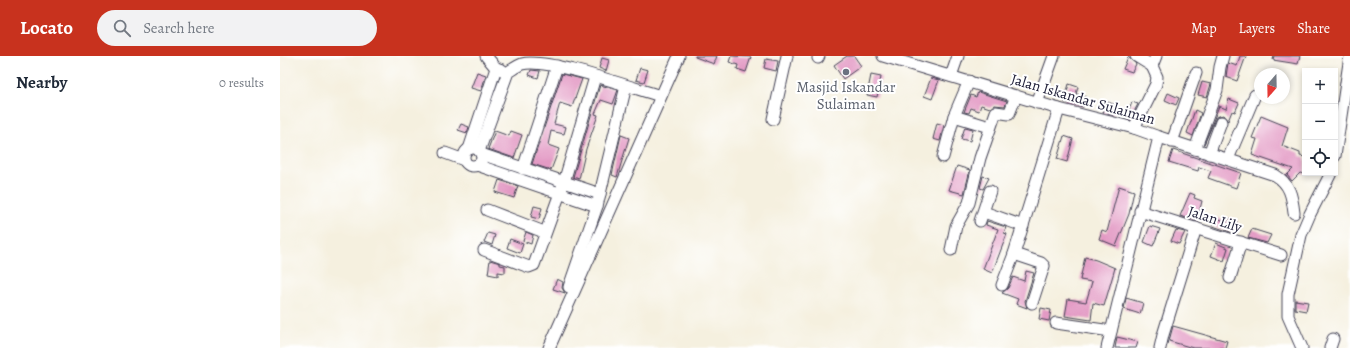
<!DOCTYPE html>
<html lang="en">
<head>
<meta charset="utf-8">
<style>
  :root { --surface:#fff; --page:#f2f2f3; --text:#1f2937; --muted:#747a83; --line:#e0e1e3; --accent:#c8321e }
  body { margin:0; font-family:Alegreya,serif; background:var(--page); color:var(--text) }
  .controls { position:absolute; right:12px; top:12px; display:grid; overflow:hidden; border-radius:0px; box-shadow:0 2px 6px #0003 }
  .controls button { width:36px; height:36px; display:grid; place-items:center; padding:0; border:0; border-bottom:1px solid var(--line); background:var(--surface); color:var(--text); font:20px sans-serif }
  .compass { position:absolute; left:974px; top:12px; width:36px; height:36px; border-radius:50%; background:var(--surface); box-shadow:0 2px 6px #0003; rotate:200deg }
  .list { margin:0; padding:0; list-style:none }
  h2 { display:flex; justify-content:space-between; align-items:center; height:52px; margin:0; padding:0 16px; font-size:17px }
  h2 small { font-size:13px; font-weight:400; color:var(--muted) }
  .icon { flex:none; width:22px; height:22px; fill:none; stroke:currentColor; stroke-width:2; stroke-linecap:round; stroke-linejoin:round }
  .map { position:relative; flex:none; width:1070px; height:292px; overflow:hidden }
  header { display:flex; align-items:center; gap:24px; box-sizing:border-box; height:56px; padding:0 20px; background:var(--accent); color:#fff }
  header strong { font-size:19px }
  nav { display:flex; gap:22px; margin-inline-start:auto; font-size:14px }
  .search { width:280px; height:36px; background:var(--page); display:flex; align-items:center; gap:10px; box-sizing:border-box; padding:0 14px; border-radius:22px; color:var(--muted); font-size:15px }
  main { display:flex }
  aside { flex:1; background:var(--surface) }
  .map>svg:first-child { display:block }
  .building { fill:#e39ac4 }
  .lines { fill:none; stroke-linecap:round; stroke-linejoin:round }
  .minor-casing { stroke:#424154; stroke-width:13 }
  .minor { stroke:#fff; stroke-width:11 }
  .worship-dot { fill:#6b7280; stroke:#fff; stroke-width:1.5 }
  .labels { text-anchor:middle; stroke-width:4; stroke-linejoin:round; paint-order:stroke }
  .worship-label { font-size:15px; fill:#5b616d; stroke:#fff }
  .street-label { font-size:15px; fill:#22223b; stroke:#fff }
</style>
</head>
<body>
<header>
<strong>Locato</strong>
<div class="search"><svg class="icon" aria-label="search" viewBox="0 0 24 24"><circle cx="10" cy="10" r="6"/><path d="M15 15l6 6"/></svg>Search here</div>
<nav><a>Map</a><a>Layers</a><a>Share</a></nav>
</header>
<main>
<aside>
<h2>Nearby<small>0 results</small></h2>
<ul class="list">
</ul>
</aside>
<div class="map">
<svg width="1070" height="292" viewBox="0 0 1070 292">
  <rect width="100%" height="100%" fill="#fff"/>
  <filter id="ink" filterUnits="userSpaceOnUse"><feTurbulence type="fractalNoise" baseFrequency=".025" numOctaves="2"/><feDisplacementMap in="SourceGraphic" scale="8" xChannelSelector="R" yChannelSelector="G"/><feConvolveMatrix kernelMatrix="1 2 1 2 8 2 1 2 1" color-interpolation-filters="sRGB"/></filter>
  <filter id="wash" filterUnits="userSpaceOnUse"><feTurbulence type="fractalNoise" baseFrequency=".012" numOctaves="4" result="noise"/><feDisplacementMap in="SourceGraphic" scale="16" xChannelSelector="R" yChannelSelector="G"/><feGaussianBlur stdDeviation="0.9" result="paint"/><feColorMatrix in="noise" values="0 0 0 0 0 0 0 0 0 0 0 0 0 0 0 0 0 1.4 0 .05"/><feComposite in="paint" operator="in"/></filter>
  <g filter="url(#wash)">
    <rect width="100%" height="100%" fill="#f5f0df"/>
    <g id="blocks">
      <g class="building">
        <polygon points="415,0 437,0 434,8 415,1"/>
        <polygon points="451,0 471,1 466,16 457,13 458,9 449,6"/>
        <polygon points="567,0 574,0 581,10 563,23 554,9"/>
        <polygon points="960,0 966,0 957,25 946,21 948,7 957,10"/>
        <polygon points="994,0 1020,0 1018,8 993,4"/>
        <polygon points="848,1 856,8 852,16 843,13"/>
        <polygon points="322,2 329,4 326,15 319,12"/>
        <polygon points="486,3 498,5 496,15 484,12"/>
        <polygon points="360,12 368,14 364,26 356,24"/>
        <polygon points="251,14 260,15 258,22 249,19"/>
        <polygon points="197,16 206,19 201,35 191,32"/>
        <polygon points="282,18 302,23 292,51 280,47 274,68 286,71 284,78 271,75 268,89 279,93 271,114 252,108"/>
        <polygon points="591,19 601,21 597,41 587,39"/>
        <polygon points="651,22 659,24 652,43 644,40"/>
        <polygon points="922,26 931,28 927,41 918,39"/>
        <polygon points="789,28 798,31 796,38 806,41 803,51 784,46"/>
        <polygon points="320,29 338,34 333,48 321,44 315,58 318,59 306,93 299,123 293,121"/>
        <polygon points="698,36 727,45 725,50 714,49 710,52 701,49 699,55 691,52 689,57 684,56 691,39 696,41"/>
        <polygon points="888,37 899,42 896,49 885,44"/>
        <polygon points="949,43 959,47 955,56 952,55 948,65 943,59 936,61 924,88 939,50 946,53"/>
        <polygon points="827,46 836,49 833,59 823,57"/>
        <polygon points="852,46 858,48 850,64 846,63"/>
        <polygon points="915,54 921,57 913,80 907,77"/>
        <polygon points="981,60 1008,71 1002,90 1020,97 1020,100 1025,101 1025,118 1020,117 1012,125 1007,119 1013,113 972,99 977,83 972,82"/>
        <polygon points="657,67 664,69 660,85 653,83"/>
        <polygon points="181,68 189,71 187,77 178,74"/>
        <polygon points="685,71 693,73 690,85 681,83"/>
        <polygon points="215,75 229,80 231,75 242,79 234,102 208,93"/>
        <polygon points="341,79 349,82 337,121 332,119"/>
        <polygon points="784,80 793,83 787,106 777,103"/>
        <polygon points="893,94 961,117 956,132 928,122 931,115 919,111 918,115 889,106"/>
        <polygon points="677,110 690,114 684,138 669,134"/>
        <polygon points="703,120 709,122 703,133 700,132"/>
        <polygon points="219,124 238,130 234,142 215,136"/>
        <polygon points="839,130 854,135 849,158 836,190 819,183 822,174 827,176"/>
        <polygon points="910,137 915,139 914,142 922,145 917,165 900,160"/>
        <polygon points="254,150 262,152 259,163 251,161"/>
        <polygon points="937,162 947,166 948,162 957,165 953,177 933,170"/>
        <polygon points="707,165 726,171 724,177 727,178 712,217 703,213 718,173 706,169"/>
        <polygon points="870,170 880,173 873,190 864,186"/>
        <polygon points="972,173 991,179 987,187 968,182"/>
        <polygon points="896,174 905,176 899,188 891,185"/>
        <polygon points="246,176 253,179 251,188 243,185"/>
        <polygon points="208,177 215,179 212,189 204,186"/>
        <polygon points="230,183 243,188 240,197 227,192"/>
        <polygon points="936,187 948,192 944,205 931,200"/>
        <polygon points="805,201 816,204 835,212 824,250 813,247 811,264 785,260 788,243 806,246 812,226 800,224"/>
        <polygon points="210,204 220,207 220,209 225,210 225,217 218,216 218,220 208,218"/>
        <polygon points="746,215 754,217 745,245 747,252 736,248 738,243 722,237 728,232 733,221 744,225"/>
        <polygon points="277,223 283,226 282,232 285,237 273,233"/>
        <polygon points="846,242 863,247 860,258 844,253"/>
        <polygon points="1015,244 1028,246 1026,255 1015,253"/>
        <polygon points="761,252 771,254 769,265 759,263"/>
        <polygon points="893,270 947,285 945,292 913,292 889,285"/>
        <polygon points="837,281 858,286 856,292 835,292"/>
      </g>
    </g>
  </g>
  <g filter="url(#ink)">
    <use href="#blocks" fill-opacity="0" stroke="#424154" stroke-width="1"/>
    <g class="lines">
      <g class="minor-casing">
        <g id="minor">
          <polyline points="206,0 216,12 222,14"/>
          <polyline points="603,0 779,53 854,72 879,81 827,292"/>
          <polyline points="856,0 872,10"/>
          <polyline points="538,2 539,0"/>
          <polyline points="671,20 678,0"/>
          <polyline points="757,47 774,0"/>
          <polyline points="674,60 710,71"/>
          <polyline points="493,63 507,0"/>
          <polyline points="854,72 876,28 877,21 872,10 876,0"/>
          <path d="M 879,81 L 995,119 C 1010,128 1012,140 1014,157"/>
          <polyline points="892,86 916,17"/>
          <circle cx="193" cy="101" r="9"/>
          <polyline points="189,93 216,12"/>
          <polyline points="915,93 937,34 940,11 943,0"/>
          <path d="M 199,95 L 228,16 C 233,13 237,10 242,8 C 265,1 350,31 377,39"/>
          <polyline points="165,97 184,104"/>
          <polyline points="201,98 320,138"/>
          <polyline points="929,98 941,66"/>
          <polyline points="1055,100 1070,0"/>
          <polyline points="663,101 674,60 689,25"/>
          <polyline points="948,103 975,39"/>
          <polyline points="197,109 317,150"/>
          <polyline points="243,113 277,10"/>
          <polyline points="207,154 264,176"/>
          <polyline points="860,155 1001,199"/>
          <polyline points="704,156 743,170"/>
          <polyline points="700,165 710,135"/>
          <polyline points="204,194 249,211 254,209 284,126 315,21"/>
          <polyline points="671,194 676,170 689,147 700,102 716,56 729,58 736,40"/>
          <polyline points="734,198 761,207 764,210 752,247"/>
          <polyline points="950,222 961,186"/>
          <polyline points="722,229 734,198 779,53"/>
          <polyline points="289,231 317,150 346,30"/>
          <polyline points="776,267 831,275"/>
          <polyline points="269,292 399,0"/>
          <polyline points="880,292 883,279 916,172"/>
          <polyline points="1022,292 1008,260 1008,238 1021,179 1030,158 1051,117"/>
          <polyline points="1050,292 1053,283"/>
        </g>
      </g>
      <use href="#minor" class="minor"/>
    </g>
  </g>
  <circle class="worship-dot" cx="566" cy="16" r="4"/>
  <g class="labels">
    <g class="worship-label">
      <text x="566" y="36">Masjid Iskandar<tspan x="566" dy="17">Sulaiman</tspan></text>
    </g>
    <g class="street-label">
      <text transform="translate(803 43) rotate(16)" y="5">Jalan Iskandar Sulaiman</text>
      <text transform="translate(935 163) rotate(18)" y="5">Jalan Lily</text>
    </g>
  </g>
</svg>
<div class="controls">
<button>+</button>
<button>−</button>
<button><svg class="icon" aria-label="locate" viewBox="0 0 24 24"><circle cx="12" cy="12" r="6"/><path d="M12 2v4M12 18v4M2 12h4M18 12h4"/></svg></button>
</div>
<svg class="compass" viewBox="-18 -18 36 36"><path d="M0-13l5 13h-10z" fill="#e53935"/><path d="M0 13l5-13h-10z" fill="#747a83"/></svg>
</div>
</main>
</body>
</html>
